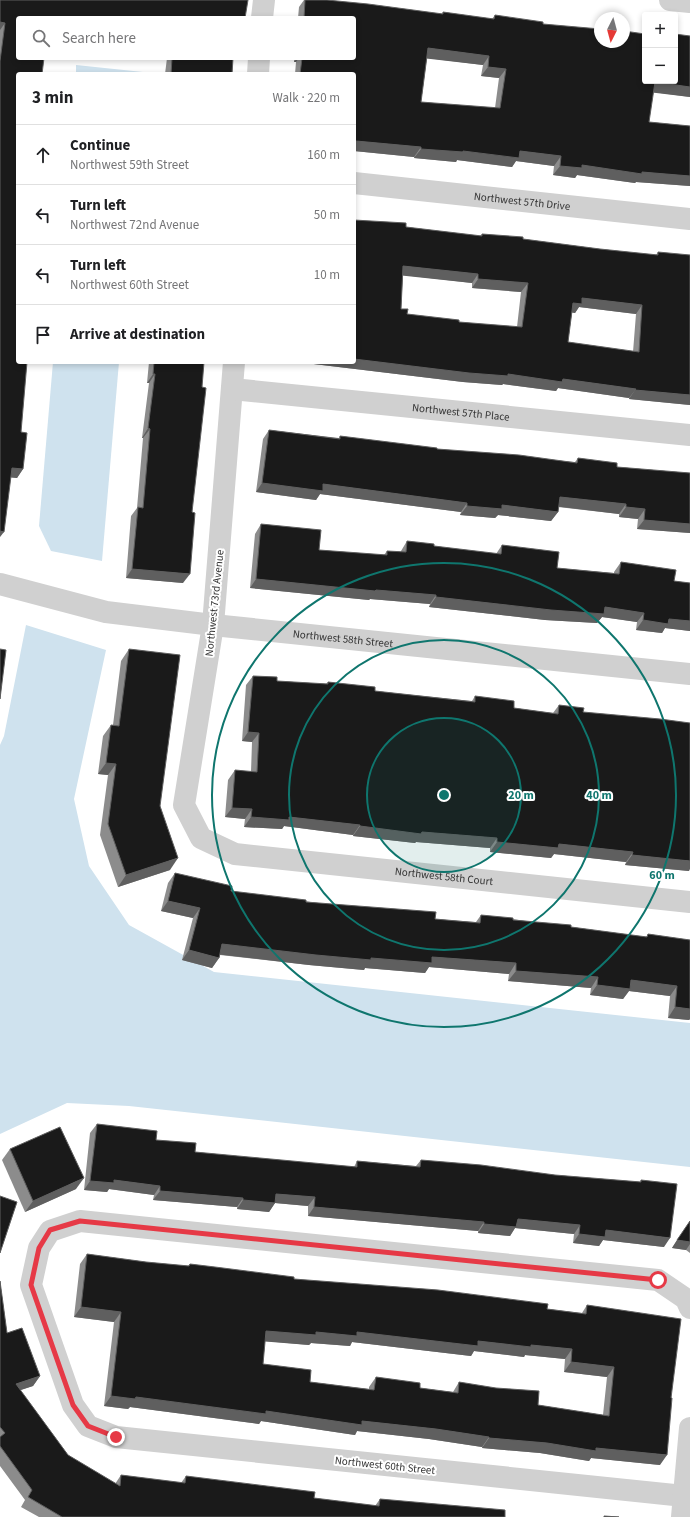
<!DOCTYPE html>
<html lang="en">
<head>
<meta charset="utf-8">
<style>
  :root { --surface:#fff; --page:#f2f2f2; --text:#202124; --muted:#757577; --line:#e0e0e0 }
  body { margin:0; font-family:"Source Sans 3",sans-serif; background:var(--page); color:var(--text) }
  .controls { position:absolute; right:12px; top:12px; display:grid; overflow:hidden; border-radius:4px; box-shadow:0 2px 6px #0003 }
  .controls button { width:36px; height:36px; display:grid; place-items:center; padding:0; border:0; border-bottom:1px solid var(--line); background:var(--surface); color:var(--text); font:20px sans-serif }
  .compass { position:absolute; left:594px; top:12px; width:36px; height:36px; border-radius:50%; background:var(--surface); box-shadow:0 2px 6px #0003; rotate:186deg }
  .stop { position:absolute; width:12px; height:12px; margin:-9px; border:3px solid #e63946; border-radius:50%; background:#fff }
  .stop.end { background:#e63946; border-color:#fff; box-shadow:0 1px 4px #0008 }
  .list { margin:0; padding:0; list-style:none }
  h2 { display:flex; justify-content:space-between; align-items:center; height:52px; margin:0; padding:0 16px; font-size:17px }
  h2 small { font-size:13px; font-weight:400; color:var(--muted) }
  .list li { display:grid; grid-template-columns:26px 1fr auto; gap:12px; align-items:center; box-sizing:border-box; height:60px; padding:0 16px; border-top:1px solid var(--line) }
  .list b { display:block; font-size:15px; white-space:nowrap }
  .list p { margin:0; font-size:13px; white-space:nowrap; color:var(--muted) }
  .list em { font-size:13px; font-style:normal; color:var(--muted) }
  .icon { flex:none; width:22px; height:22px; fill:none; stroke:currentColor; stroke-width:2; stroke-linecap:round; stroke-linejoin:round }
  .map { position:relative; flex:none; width:690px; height:1517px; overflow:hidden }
  .search { position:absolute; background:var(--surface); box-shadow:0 2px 6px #0003; left:16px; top:16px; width:340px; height:44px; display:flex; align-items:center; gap:10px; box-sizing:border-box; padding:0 14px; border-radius:4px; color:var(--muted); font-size:15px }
  .panel { position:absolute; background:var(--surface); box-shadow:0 2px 6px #0003; left:16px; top:72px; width:340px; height:292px; border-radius:4px }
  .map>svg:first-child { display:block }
  .water { fill:#cfe2ee }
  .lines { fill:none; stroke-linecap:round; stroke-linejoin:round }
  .minor { stroke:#d0d0d0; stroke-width:22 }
  .wall { fill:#8c8c8c; fill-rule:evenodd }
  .shaded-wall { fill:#5f5f5f }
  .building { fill:#1a1a1a; stroke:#5f5f5f; fill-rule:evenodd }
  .route { stroke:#e63946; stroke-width:5 }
  .ring { fill:none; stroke:#0f766e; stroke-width:2 }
  .labels { text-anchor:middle; stroke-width:4; stroke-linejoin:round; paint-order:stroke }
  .street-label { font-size:11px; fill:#333; stroke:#fff }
  .centre { fill:#0f766e; stroke:#fff; stroke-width:2 }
  .ring-label { font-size:12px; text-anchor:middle; font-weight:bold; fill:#0f766e; stroke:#fff; stroke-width:4; stroke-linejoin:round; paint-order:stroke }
</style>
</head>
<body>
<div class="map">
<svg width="690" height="1517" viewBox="0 0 690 1517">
  <rect width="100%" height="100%" fill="#fff"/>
  <g class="water">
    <polygon points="76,65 143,72 143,74 76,74"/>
    <polygon points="53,362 119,362 102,561 51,551 39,526"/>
    <polygon points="26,625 106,650 74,799 89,866 129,925 214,972 690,1023 690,1167 129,1106 67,1103 0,1134 0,745 4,736"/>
  </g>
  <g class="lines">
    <g class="minor">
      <polyline points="670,0 690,2"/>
      <polyline points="262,18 264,0"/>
      <polyline points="258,74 259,58"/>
      <path id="s1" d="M 354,183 L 690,219"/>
      <path id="s2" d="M 234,362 L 213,625 L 184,805 L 201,838 L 235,854 L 690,902"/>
      <path id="s3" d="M 232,389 L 690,435"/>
      <path id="s4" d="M 0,584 L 106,612 L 213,625 L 690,674"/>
      <polyline points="684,1496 116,1437 88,1426 73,1405 31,1285 39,1248 50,1231 80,1221 658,1280 686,1299 690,1308"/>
      <polyline points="682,1517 690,1428"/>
    </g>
  </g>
  <g class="wall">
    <polygon points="0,0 18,18 21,432 23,469 17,478 10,477 0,537"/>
    <path d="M 304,0 L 327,0 L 442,14 L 443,12 L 492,19 L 495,15 L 543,24 L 645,81 L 690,36 L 690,97 L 653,92 L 649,122 L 690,126 L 690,186 L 636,182 L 635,183 L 577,175 L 575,178 L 553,175 L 554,166 L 516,161 L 512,167 L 457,160 L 456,162 L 414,158 L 414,157 L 354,151 L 354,74 L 295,74 L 296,62 L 294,62 L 294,58 L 354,58 L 354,18 L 298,18 L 299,7 ZM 427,58 L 483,65 L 481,76 L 499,78 L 495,108 L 421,102 Z"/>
    <polygon points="167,58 233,58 232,74 165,74"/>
    <path d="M 406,227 L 480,236 L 482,234 L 523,239 L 600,249 L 656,255 L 658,252 L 690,405 L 629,399 L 629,398 L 558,388 L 556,391 L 503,384 L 502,385 L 463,382 L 297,362 ZM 403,275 L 472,283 L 472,288 L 521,292 L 517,327 L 459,322 L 407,314 L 401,309 ZM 579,307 L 636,314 L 633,352 L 568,342 L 572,312 L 575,313 Z"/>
    <polygon points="149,362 204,362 183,583 126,578 131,516 137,508 143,438 142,438 149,383 147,383"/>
    <polygon points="269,430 339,438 340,436 437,449 575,462 578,458 617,467 690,473 690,533 637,529 638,519 619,517 619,514 558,507 558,512 551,521 498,515 495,518 460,515 461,512 320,494 316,500 256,492 263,439"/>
    <polygon points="261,524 319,550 384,555 387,551 401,552 401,551 407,541 434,546 496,554 502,545 557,568 614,573 614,572 621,562 674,581 690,583 690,631 665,628 662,633 636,630 637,622 602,617 597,623 545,620 429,607 430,604 370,599 369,600 250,588 255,534"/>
    <polygon points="129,649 160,806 170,870 118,887 100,835 108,775 98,774 103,736 111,725 113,725 121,661"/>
    <polygon points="253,676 277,681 326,684 328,682 375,691 472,701 475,696 514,708 553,713 559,705 583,712 689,871 625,865 626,862 554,854 551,858 490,852 490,848 416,842 415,843 353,836 353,835 284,826 282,829 244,827 245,819 225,817 228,780 235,770 251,772 252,742 242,741 246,685"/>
    <polygon points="175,873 231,891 435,919 476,922 481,915 646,937 648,934 690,940 690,1019 689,1020 668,1018 670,996 629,991 623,999 590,995 591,988 508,981 509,974 429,967 425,973 365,968 364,970 309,965 220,955 219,958 212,968 182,960 193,918 161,911 168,883"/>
    <polygon points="97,1124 156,1140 195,1152 354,1167 357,1161 416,1166 421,1160 555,1175 640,1182 641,1180 664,1247 603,1240 599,1246 573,1243 574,1234 515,1228 510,1236 478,1233 478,1231 308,1216 308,1206 275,1203 269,1212 237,1209 237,1207 153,1200 154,1195 109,1189 107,1192 84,1190 90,1133"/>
    <polygon points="10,1149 76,1189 25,1212 2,1160"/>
    <polygon points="690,1221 690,1253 686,1250 672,1248"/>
    <path d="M 87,1254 L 146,1262 L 188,1266 L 190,1264 L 294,1279 L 582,1313 L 587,1305 L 660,1465 L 591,1458 L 589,1461 L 540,1453 L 482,1448 L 482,1447 L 429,1439 L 357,1431 L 355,1435 L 261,1421 L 259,1424 L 130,1407 L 128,1409 L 104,1406 L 114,1322 L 74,1317 L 80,1264 ZM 265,1341 L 309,1345 L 311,1343 L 350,1346 L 352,1342 L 471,1356 L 474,1351 L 524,1357 L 525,1355 L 565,1359 L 564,1372 L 607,1377 L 603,1415 L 538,1405 L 459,1382 L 453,1392 L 420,1388 L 376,1377 L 369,1387 L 369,1389 L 310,1382 L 263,1364 Z"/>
    <polygon points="0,1281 7,1333 40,1376 33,1386 20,1390 68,1455 115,1484 121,1475 181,1483 186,1476 314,1498 375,1506 380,1499 505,1517 39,1517 21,1507 25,1500 0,1466"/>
  </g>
  <g class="shaded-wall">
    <polygon points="0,22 5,23 0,30"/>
    <polygon points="428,48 489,56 483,65 422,58"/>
    <polygon points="297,58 299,58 296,62 294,62"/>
    <polygon points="488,67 506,69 499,78 481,76"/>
    <polygon points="655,82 690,87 690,97 648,92"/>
    <polygon points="356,141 421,147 414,157 354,151 354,143"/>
    <polygon points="421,149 520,151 561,156 554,166 516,161 512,167 457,160 456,162 414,158"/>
    <polygon points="582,165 642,172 690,176 690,186 636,182 635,183 577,175 575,178 553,175 560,166"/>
    <polygon points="403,266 478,274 472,283 397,275"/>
    <polygon points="478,279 528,283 521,292 472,288"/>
    <polygon points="582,298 642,305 636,314 579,307 575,313 567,312 573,303"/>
    <polygon points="354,359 508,374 563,379 636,389 629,398 558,388 556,391 503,384 502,385 463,382 297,362 354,362"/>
    <polygon points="276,362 294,362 293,364"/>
    <polygon points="153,374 155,374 149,383 147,383"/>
    <polygon points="635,390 690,395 690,405 629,399"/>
    <polygon points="148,428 150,429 143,438 142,438"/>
    <polygon points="12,468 23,469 17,478 5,477"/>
    <polygon points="262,483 323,484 467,503 461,512 320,494 316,500 256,492"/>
    <polygon points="560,497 626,504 619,514 553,506"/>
    <polygon points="502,505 558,512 551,521 498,515 495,518 460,515 467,506"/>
    <polygon points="626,507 645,509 638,519 619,517"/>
    <polygon points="644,520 690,524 690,533 637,529"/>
    <polygon points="0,531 4,532 0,537"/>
    <polygon points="132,569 190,574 183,583 126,578"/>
    <polygon points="256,579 436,595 430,604 370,599 369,600 250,588"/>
    <polygon points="436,597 605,607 644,613 637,622 602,617 597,623 545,620 429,607"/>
    <polygon points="669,619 690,621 690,631 665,628 662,633 636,630 643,620"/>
    <polygon points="248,732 259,733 252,742 242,741"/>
    <polygon points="106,763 116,764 108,775 98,774"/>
    <polygon points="232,808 252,809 245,819 225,817"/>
    <polygon points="251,817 289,817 360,825 353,835 284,826 282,829 244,827"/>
    <polygon points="360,826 422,832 497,838 490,848 416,842 415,843 353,836"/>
    <polygon points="497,842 559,844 633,852 626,862 554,854 551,858 490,852"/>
    <polygon points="632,855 690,861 690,869 689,871 625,865"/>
    <polygon points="178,858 170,870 118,887 126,875"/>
    <polygon points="168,901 200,908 193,918 161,911"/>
    <polygon points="222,944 371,958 432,957 516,963 509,974 429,967 425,973 365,968 364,970 309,965 215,954"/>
    <polygon points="189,950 219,958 212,968 182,960"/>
    <polygon points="516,971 598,977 591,988 508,981"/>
    <polygon points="631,980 677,986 670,996 629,991 623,999 590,995 597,985"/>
    <polygon points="675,1007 690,1009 690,1019 689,1020 668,1018"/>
    <polygon points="84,1178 76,1189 25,1212 33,1201"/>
    <polygon points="114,1180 160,1186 154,1195 109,1189 107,1192 84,1190 90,1181"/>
    <polygon points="160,1191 243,1198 237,1207 153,1200"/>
    <polygon points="276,1194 315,1197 308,1206 275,1203 269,1212 237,1209 243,1200"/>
    <polygon points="314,1207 484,1222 478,1231 308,1216"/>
    <polygon points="518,1219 580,1225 574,1234 515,1228 510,1236 478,1233 484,1224"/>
    <polygon points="606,1230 670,1238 664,1247 603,1240 599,1246 573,1243 579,1234"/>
    <polygon points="677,1240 690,1242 690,1244 686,1250 672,1248"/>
    <polygon points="81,1307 121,1312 114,1322 74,1317"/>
    <polygon points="266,1331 316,1332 357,1332 478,1341 531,1345 572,1349 565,1359 525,1355 524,1357 474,1351 471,1356 352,1342 350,1346 311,1343 309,1345 259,1341"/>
    <polygon points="571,1362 614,1367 607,1377 564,1372"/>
    <polygon points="40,1376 33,1386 9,1394 16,1384"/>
    <polygon points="111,1396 136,1397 266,1411 362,1421 436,1429 489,1437 482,1447 429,1439 357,1431 355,1435 261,1421 259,1424 130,1407 128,1409 104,1406"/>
    <polygon points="489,1438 547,1443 667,1455 660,1465 591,1458 589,1461 540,1453 482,1448"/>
  </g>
  <g class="building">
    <polygon points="0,0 248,0 245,18 18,18 18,58 44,58 42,74 18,74 18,362 27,362 21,432 27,433 23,469 12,468 4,532 0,531 0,61 5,23 0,22"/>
    <path d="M 305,0 L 327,0 L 368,4 L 443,14 L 443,12 L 494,19 L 495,15 L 543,22 L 543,24 L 600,29 L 600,42 L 624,42 L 624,31 L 645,34 L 645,81 L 675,81 L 675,34 L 690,36 L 690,87 L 655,82 L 649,122 L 690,126 L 690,176 L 642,172 L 642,174 L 582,165 L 582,168 L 560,166 L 561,156 L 520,151 L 519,158 L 463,151 L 463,152 L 421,149 L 421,147 L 356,141 L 355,143 L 354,143 L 354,74 L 300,74 L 302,58 L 354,58 L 354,18 L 304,18 ZM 428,48 L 489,56 L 488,67 L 506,69 L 500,108 L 421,102 Z"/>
    <polygon points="172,58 233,58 232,74 171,74"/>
    <path d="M 354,220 L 406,223 L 406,227 L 482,236 L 482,234 L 523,237 L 523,239 L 600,249 L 658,255 L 658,252 L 690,255 L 690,395 L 635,390 L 636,389 L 563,379 L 562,382 L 508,374 L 508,376 L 469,373 L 354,359 ZM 403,266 L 478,274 L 478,279 L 528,283 L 522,327 L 459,322 L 459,320 L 407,314 L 408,309 L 401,309 ZM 582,298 L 642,305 L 639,352 L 568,342 L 573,303 L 582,304 Z"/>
    <polygon points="154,362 204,362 202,387 206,388 192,512 195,513 190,574 132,569 138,507 143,508 150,429 148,428 155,374 153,374"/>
    <polygon points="269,430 340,439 340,436 437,448 437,449 519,455 577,463 578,458 617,463 617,467 690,473 690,524 644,520 645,509 626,507 626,504 560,497 558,512 502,505 502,509 467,506 467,503 323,484 323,491 262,483"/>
    <polygon points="261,524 321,530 319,550 387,555 387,551 406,552 407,541 434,544 434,546 501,554 502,545 559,552 557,568 619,574 621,562 676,570 674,581 690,583 690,621 669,619 668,624 643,620 644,613 605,607 604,614 551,610 436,597 436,595 376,590 375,591 256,579"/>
    <polygon points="0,649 6,650 0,699"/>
    <polygon points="129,649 180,655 160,806 178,858 126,875 108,824 116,764 106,763 111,725 119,726"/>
    <polygon points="253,676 277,677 277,681 328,684 328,682 375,687 375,691 475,702 475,696 514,701 514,708 558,714 559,705 584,708 583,712 660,719 690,723 690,861 632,855 633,852 559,844 558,848 497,842 497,838 422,832 421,834 360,826 360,825 289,817 289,820 251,817 252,809 232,808 235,770 257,772 259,733 248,732"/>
    <polygon points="175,873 232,886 231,891 306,900 306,902 436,912 435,919 480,923 481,915 513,918 513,920 571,925 571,927 647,937 648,934 690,940 690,1009 675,1007 677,986 631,980 630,989 597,985 598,977 516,971 516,963 432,957 432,963 371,958 371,960 316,955 222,944 219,958 189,950 200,908 168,901"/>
    <polygon points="97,1124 157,1131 156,1140 196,1143 195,1152 357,1167 357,1161 420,1167 421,1160 481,1165 555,1175 641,1182 641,1180 677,1184 670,1238 606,1230 605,1237 579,1234 580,1225 518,1219 516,1227 484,1224 484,1222 314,1207 315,1197 276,1194 275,1203 243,1200 243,1198 160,1191 160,1186 114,1180 114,1183 90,1181"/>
    <polygon points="60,1127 84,1178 33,1201 10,1149"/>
    <polygon points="0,1196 17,1202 0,1253"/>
    <polygon points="690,1221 690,1242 677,1240"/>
    <path d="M 87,1254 L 146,1262 L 189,1266 L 190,1264 L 215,1267 L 294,1277 L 294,1279 L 438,1290 L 548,1304 L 547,1309 L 586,1314 L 587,1305 L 681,1319 L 671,1398 L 672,1398 L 667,1455 L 596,1448 L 596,1451 L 547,1443 L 489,1438 L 489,1437 L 436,1429 L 362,1421 L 362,1425 L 266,1411 L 266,1414 L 136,1397 L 135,1399 L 111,1396 L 121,1312 L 81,1307 ZM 266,1331 L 316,1335 L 316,1332 L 357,1336 L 357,1332 L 478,1346 L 478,1341 L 531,1347 L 531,1345 L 572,1349 L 571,1362 L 614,1367 L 609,1416 L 538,1405 L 539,1391 L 496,1388 L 459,1382 L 458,1393 L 420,1388 L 420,1383 L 376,1377 L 374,1390 L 310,1382 L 311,1370 L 263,1364 Z"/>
    <polygon points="0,1281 7,1333 22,1328 40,1376 16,1384 68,1455 120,1486 121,1475 185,1483 186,1476 315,1492 314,1498 379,1506 380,1499 505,1510 505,1517 62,1517 28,1497 32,1490 0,1446 0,1437 5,1433 0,1427"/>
    <polygon points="604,1516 619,1517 604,1517"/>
  </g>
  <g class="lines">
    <polyline class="route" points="116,1437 88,1426 73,1405 31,1285 39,1248 50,1230 80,1221 658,1280"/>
  </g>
  <circle cx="444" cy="795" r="77" fill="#0f766e" fill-opacity=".12"/>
  <g class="ring">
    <circle cx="444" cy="795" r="77"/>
    <circle cx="444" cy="795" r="155"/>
    <circle cx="444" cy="795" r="232"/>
  </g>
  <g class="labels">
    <g class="street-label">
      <text dy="4" stroke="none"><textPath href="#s1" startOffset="169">Northwest 57th Drive</textPath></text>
      <text dy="4" stroke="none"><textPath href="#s3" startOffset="230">Northwest 57th Place</textPath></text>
      <text transform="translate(214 603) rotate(-84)" y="4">Northwest 73rd Avenue</text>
      <text dy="4" stroke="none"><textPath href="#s4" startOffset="348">Northwest 58th Street</textPath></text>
      <text dy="4" stroke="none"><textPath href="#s2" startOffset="731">Northwest 58th Court</textPath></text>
      <text transform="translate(385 1465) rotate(6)" y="4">Northwest 60th Street</text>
    </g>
  </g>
  <circle cx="444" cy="795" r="6" class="centre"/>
  <g class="ring-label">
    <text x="521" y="799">20 m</text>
    <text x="599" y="799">40 m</text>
    <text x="662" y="879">60 m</text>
  </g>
</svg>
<div class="controls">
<button>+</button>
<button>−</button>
</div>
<svg class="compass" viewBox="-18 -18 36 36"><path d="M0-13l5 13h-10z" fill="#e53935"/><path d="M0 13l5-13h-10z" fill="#757577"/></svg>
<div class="stop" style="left:658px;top:1280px"></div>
<div class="stop end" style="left:116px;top:1437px"></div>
<div class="search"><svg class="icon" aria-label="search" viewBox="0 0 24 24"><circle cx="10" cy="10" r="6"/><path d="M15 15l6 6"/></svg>Search here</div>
<section class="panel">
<h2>3 min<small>Walk · 220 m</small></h2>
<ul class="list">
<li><svg class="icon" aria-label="ahead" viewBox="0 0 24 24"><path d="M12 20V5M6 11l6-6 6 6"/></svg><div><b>Continue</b><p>Northwest 59th Street</p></div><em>160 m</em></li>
<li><svg class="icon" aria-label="left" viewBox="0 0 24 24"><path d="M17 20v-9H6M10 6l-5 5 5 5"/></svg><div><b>Turn left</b><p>Northwest 72nd Avenue</p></div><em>50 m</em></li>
<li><svg class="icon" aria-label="left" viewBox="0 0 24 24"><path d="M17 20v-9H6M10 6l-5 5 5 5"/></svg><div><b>Turn left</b><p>Northwest 60th Street</p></div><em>10 m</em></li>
<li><svg class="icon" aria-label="arrive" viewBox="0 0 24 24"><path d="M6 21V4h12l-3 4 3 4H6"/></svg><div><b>Arrive at destination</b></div></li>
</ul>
</section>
</div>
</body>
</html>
